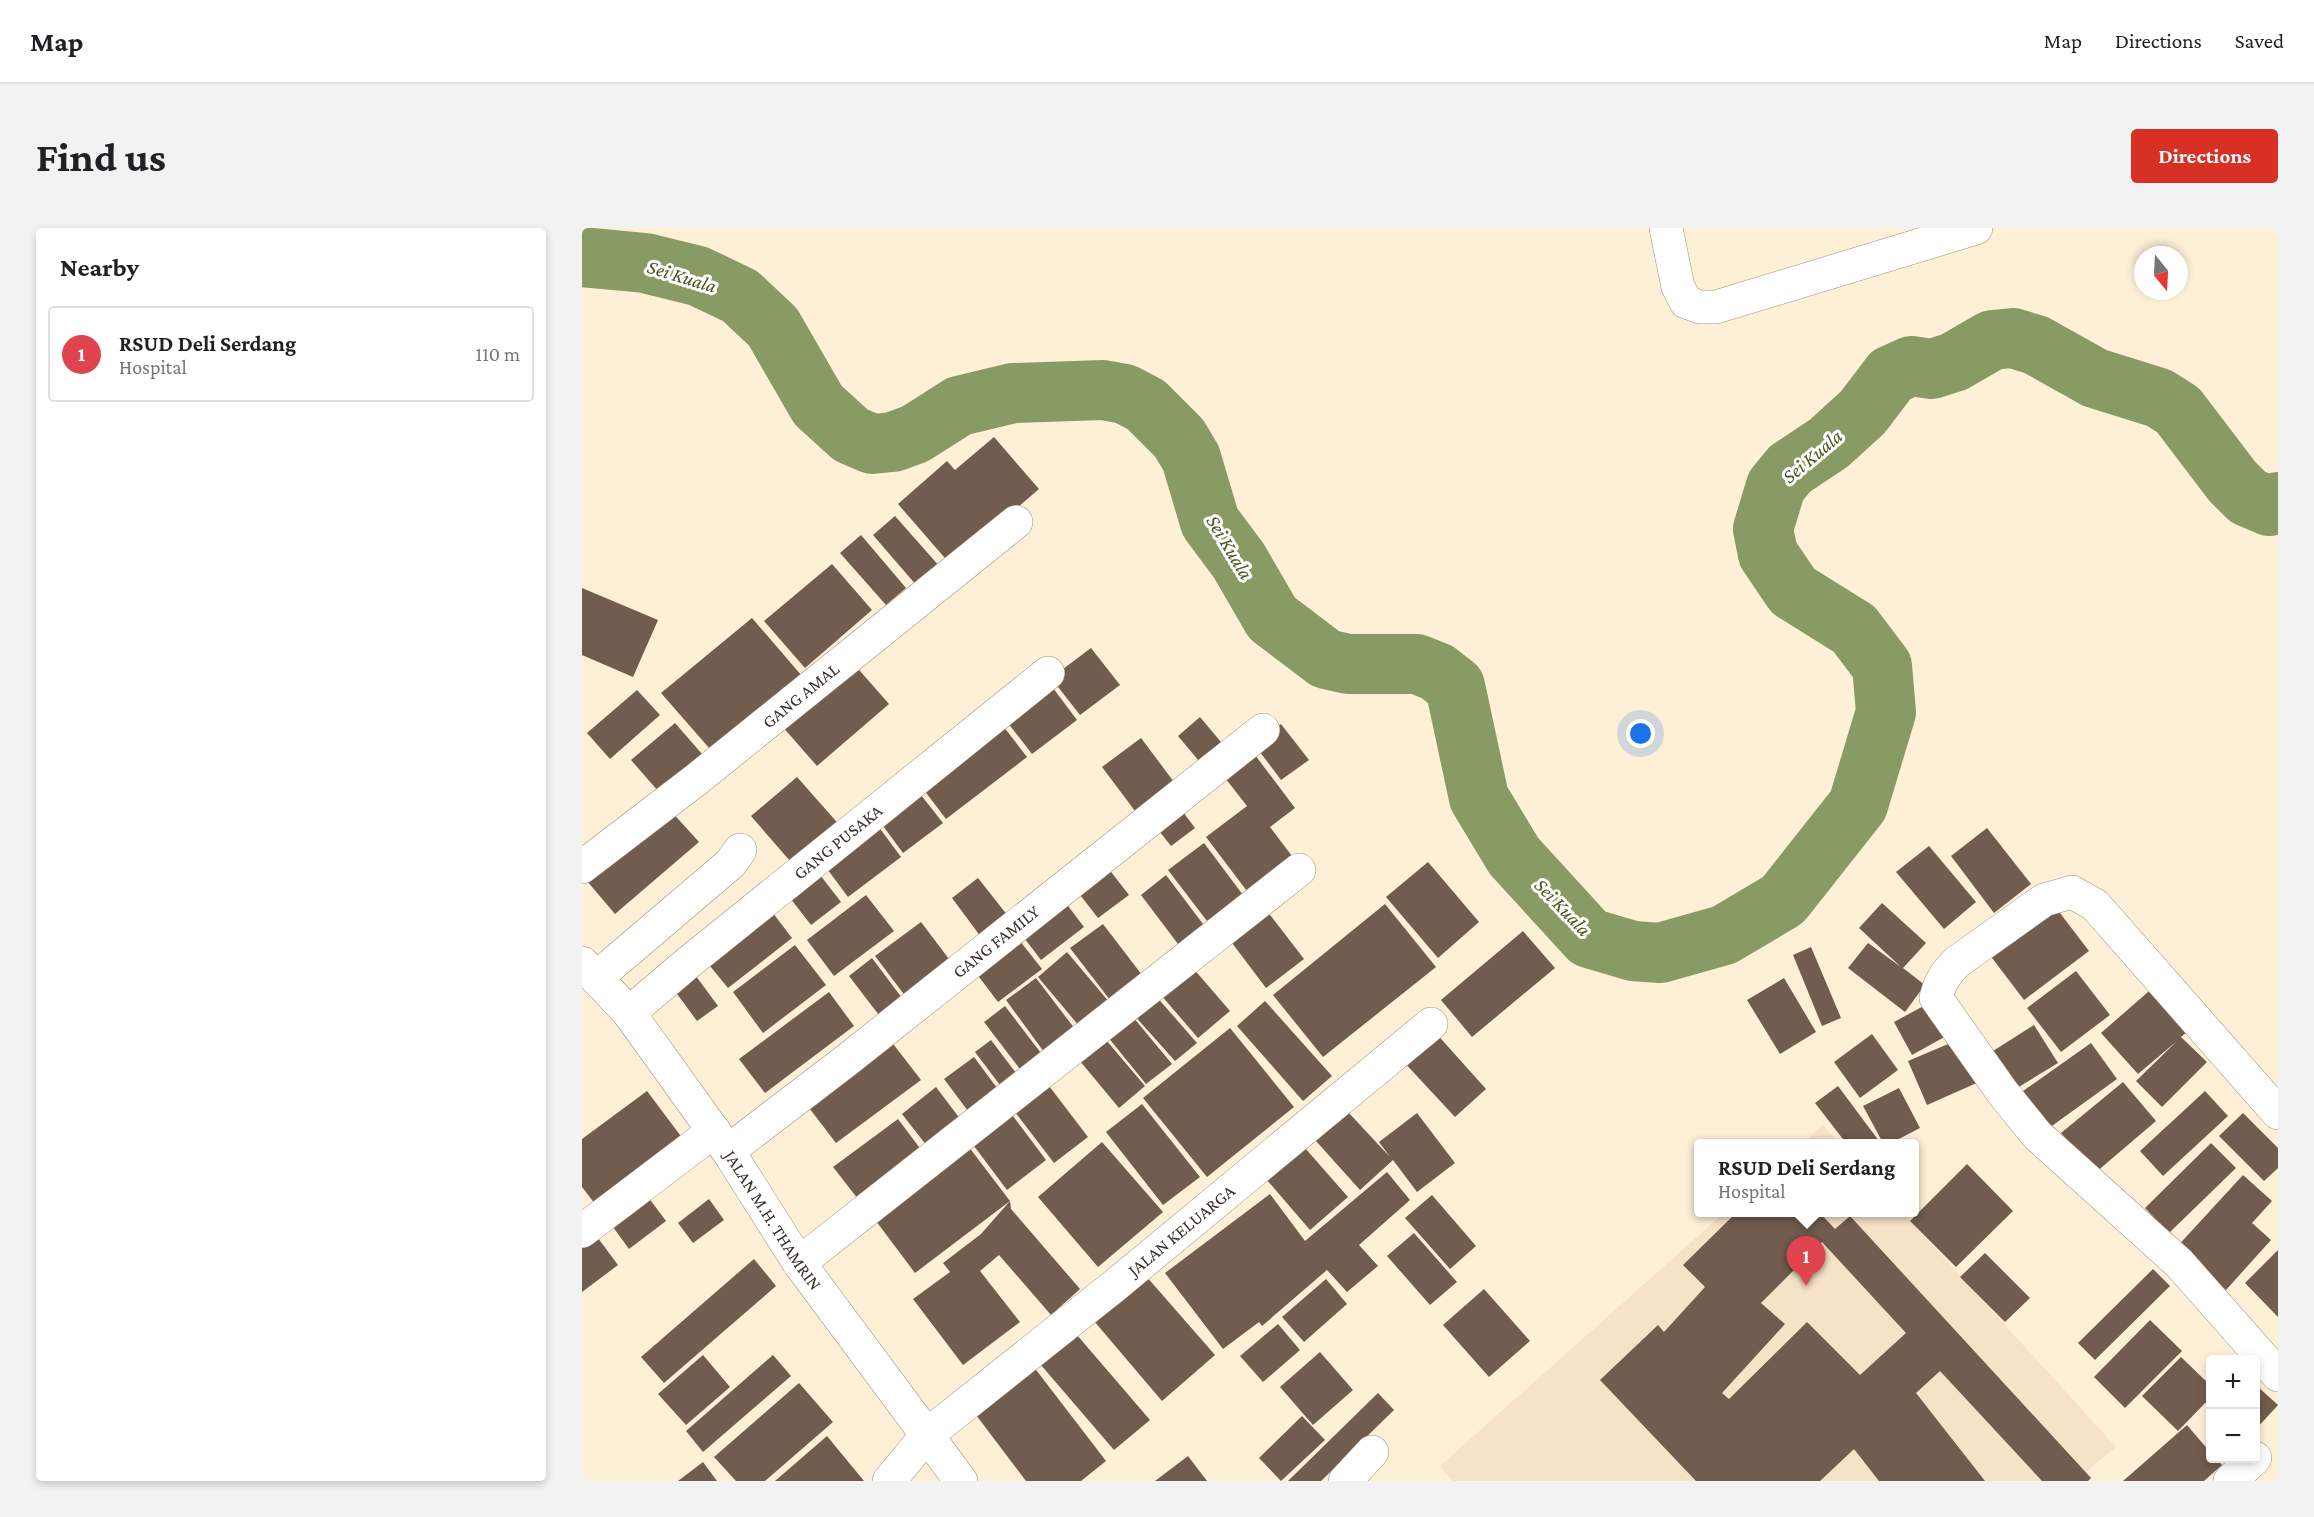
<!DOCTYPE html>
<html lang="en">
<head>
<meta charset="utf-8">
<style>
  :root { --surface:#fff; --page:#f2f2f2; --text:#202124; --muted:#757577; --line:#e0e0e0; --accent:#d93025 }
  body { margin:0; font-family:"Crimson Pro",serif; background:var(--page); color:var(--text) }
  .controls { position:absolute; right:18px; bottom:18px; display:grid; overflow:hidden; border-radius:6px; box-shadow:0 3px 9px #0003 }
  .controls button { width:54px; height:54px; display:grid; place-items:center; padding:0; border:0; border-bottom:2px solid var(--line); background:var(--surface); color:var(--text); font:30px sans-serif }
  .compass { position:absolute; left:1552px; top:18px; width:54px; height:54px; border-radius:50%; background:var(--surface); box-shadow:0 3px 9px #0003; rotate:162deg }
  .you { position:absolute; left:1059px; top:506px; width:21px; height:21px; margin:-15px; border:4px solid #fff; border-radius:50%; background:#1a73e8; box-shadow:0 0 0 9px #1a73e833 }
  .badge { display:grid; place-items:center; width:39px; height:39px; border-radius:50%; background:var(--accent); color:#fff; font-size:20px; font-weight:700 }
  .pin { position:absolute; translate:-50% -50px; filter:drop-shadow(0 2px 3px #0008) }
  .pin::after { content:''; position:absolute; top:32px; width:21px; height:18px; background:inherit; clip-path:polygon(0 0,100% 0,50% 100%) }
  .popup { position:absolute; left:1112px; top:911px; width:225px; height:78px; box-sizing:border-box; display:grid; place-content:center; border-radius:6px; background:var(--surface); filter:drop-shadow(0 2px 4px #0005); font-size:20px; white-space:nowrap; color:var(--muted) }
  .popup b { font-size:22px; color:var(--text) }
  .popup::after { content:''; position:absolute; left:50%; top:100%; margin-left:-12px; border:12px solid transparent; border-top-color:var(--surface) }
  .list { margin:0; padding:0; list-style:none }
  h2 { display:flex; justify-content:space-between; align-items:center; height:78px; margin:0; padding:0 24px; font-size:26px }
  h2 small { font-size:20px; font-weight:400; color:var(--muted) }
  .list li { display:grid; grid-template-columns:39px 1fr auto; gap:18px; align-items:center; box-sizing:border-box; height:96px; margin:0 12px 12px; padding:0 12px; border:2px solid var(--line); border-radius:6px }
  .list b { display:block; font-size:22px; white-space:nowrap }
  .list p { margin:0; font-size:20px; white-space:nowrap; color:var(--muted) }
  .list em { font-size:20px; font-style:normal; color:var(--muted) }
  .map { position:relative; flex:none; width:1696px; height:1253px; overflow:hidden; border-radius:6px }
  header { display:flex; align-items:center; gap:36px; box-sizing:border-box; height:84px; padding:0 30px; background:var(--surface); border-bottom:2px solid var(--line) }
  header strong { font-size:28px }
  nav { display:flex; gap:33px; margin-inline-start:auto; font-size:21px }
  .intro { display:flex; align-items:center; justify-content:space-between; box-sizing:border-box; height:144px; padding:0 36px }
  h1 { margin:0; font-size:42px }
  .button { padding:15px 27px; border-radius:6px; background:var(--accent); color:#fff; font-size:21px; font-weight:700 }
  main { display:flex; gap:36px; padding:0 36px }
  aside { flex:1; background:var(--surface); border-radius:6px; box-shadow:0 3px 9px #0003 }
  .map>svg:first-child { display:block }
  .built { fill:#f6e2c6 }
  .lines { fill:none; stroke-linecap:round; stroke-linejoin:round }
  .river { stroke:#899b64; stroke-width:60 }
  .building { fill:#715c4e; fill-rule:evenodd }
  .minor-casing { stroke:#9e907b; stroke-width:34 }
  .minor { stroke:#fff; stroke-width:33 }
  .labels { text-anchor:middle; stroke-width:6; stroke-linejoin:round; paint-order:stroke }
  .street-label { font-size:18px; fill:#383229; stroke:#fefefe }
  .water-label { font-size:20px; font-style:italic; fill:#47581c; stroke:#fefefe }
</style>
</head>
<body>
<header>
<strong>Map</strong>
<nav><a>Map</a><a>Directions</a><a>Saved</a></nav>
</header>
<div class="intro"><h1>Find us</h1><a class="button">Directions</a></div>
<main>
<aside>
<h2>Nearby<small></small></h2>
<ul class="list">
<li><span class="badge" style="background:#e0444e">1</span><div><b>RSUD Deli Serdang</b><p>Hospital</p></div><em>110 m</em></li>
</ul>
</aside>
<div class="map">
<svg width="1696" height="1253" viewBox="0 0 1696 1253">
  <rect width="100%" height="100%" fill="#feefd7"/>
  <g class="built">
    <polygon points="1241,897 1257,915 1221,915"/>
    <polygon points="1143,984 1321,985 1534,1219 1493,1253 871,1253 858,1238"/>
  </g>
  <g class="lines">
    <polyline class="river" points="0,29 63,35 116,48 158,68 191,99 236,177 269,207 290,216 311,214 333,206 377,178 431,165 521,162 543,166 564,177 597,210 609,230 628,294 657,333 690,390 744,431 766,436 835,436 855,444 873,458 897,570 932,628 1007,710 1051,723 1078,725 1142,707 1201,672 1276,577 1304,484 1300,438 1272,401 1211,363 1186,326 1181,301 1194,258 1208,241 1247,215 1281,184 1309,147 1329,138 1350,141 1372,134 1410,112 1431,110 1454,117 1513,150 1577,170 1596,182 1650,253 1666,269 1687,278 1696,274"/>
  </g>
  <g class="building">
    <polygon points="412,209 457,261 369,337 316,276 365,233 373,242"/>
    <polygon points="313,288 358,339 335,358 291,307"/>
    <polygon points="279,307 324,360 304,377 258,325"/>
    <polygon points="250,336 290,382 223,440 182,393"/>
    <polygon points="0,360 76,392 51,449 0,427"/>
    <polygon points="170,390 220,448 178,485 175,482 128,521 79,465"/>
    <polygon points="509,420 538,457 498,487 469,450"/>
    <polygon points="271,435 307,476 235,538 199,497"/>
    <polygon points="465,452 495,492 450,526 419,486"/>
    <polygon points="55,462 78,487 28,531 5,505"/>
    <polygon points="618,489 644,520 622,539 596,508"/>
    <polygon points="418,494 445,529 364,591 339,558"/>
    <polygon points="93,495 120,526 77,564 49,532"/>
    <polygon points="699,496 727,532 699,552 672,516"/>
    <polygon points="559,510 598,562 559,591 520,539"/>
    <polygon points="670,523 713,580 688,599 713,632 668,667 624,609 665,578 640,546"/>
    <polygon points="215,549 261,601 215,641 169,588"/>
    <polygon points="335,562 361,595 321,625 296,591"/>
    <polygon points="598,580 613,600 589,618 574,599"/>
    <polygon points="88,582 117,614 33,686 5,653"/>
    <polygon points="293,594 319,629 266,669 240,634"/>
    <polygon points="1405,600 1449,656 1412,685 1369,628"/>
    <polygon points="622,615 661,667 625,693 586,642"/>
    <polygon points="1347,618 1394,674 1362,701 1314,644"/>
    <polygon points="846,634 897,694 856,730 804,669"/>
    <polygon points="526,640 547,667 516,690 495,663"/>
    <polygon points="235,643 259,674 229,697 205,666"/>
    <polygon points="584,647 624,700 599,720 559,667"/>
    <polygon points="396,650 426,688 399,709 370,670"/>
    <polygon points="477,666 502,699 459,732 433,698"/>
    <polygon points="284,667 312,703 252,748 225,712"/>
    <polygon points="1468,672 1507,723 1442,772 1404,722"/>
    <polygon points="1300,675 1344,715 1321,740 1343,757 1323,784 1266,740 1286,715 1319,739 1277,700"/>
    <polygon points="184,676 210,710 146,760 119,727"/>
    <polygon points="803,676 854,739 741,829 691,767"/>
    <polygon points="682,679 722,731 684,760 644,707"/>
    <polygon points="339,694 370,735 324,769 293,728"/>
    <polygon points="521,696 560,747 528,772 488,720"/>
    <polygon points="941,703 973,740 890,809 859,772"/>
    <polygon points="434,708 460,741 416,774 391,741"/>
    <polygon points="213,717 244,757 181,805 151,764"/>
    <polygon points="1229,719 1259,790 1240,798 1211,727"/>
    <polygon points="485,724 533,781 503,805 456,749"/>
    <polygon points="290,730 323,774 300,791 267,748"/>
    <polygon points="610,739 648,783 616,810 579,767"/>
    <polygon points="108,740 136,778 115,793 87,755"/>
    <polygon points="1494,743 1528,787 1479,824 1445,780"/>
    <polygon points="454,750 496,805 465,828 424,772"/>
    <polygon points="1202,750 1234,804 1198,826 1165,772"/>
    <polygon points="1574,757 1611,799 1599,809 1625,834 1580,879 1554,853 1595,813 1556,846 1519,805"/>
    <polygon points="247,764 272,798 183,865 157,831"/>
    <polygon points="573,767 615,815 593,833 551,786"/>
    <polygon points="683,773 750,848 721,873 655,798"/>
    <polygon points="1349,774 1366,807 1330,827 1312,794"/>
    <polygon points="423,778 462,829 441,845 402,794"/>
    <polygon points="546,783 590,836 564,856 521,803"/>
    <polygon points="1452,797 1476,835 1435,860 1411,823"/>
    <polygon points="648,800 712,879 625,949 561,870"/>
    <polygon points="852,803 904,861 873,889 820,832"/>
    <polygon points="519,806 563,858 537,880 493,827"/>
    <polygon points="1290,806 1316,842 1278,870 1252,834"/>
    <polygon points="305,808 339,852 254,915 221,872"/>
    <polygon points="1378,811 1397,854 1345,877 1326,833"/>
    <polygon points="409,812 434,845 421,861 393,824"/>
    <polygon points="1509,815 1535,851 1467,900 1441,863"/>
    <polygon points="392,829 418,864 389,887 362,851"/>
    <polygon points="464,854 506,909 472,935 430,880"/>
    <polygon points="1541,854 1574,893 1513,945 1479,905"/>
    <polygon points="1256,858 1297,913 1295,915 1264,915 1233,875"/>
    <polygon points="354,859 379,892 345,918 320,886"/>
    <polygon points="1317,860 1338,900 1309,915 1301,915 1281,878"/>
    <polygon points="65,863 107,919 20,985 0,959 0,911"/>
    <polygon points="1623,863 1646,888 1581,948 1558,923"/>
    <polygon points="560,876 618,949 581,977 524,904"/>
    <polygon points="428,884 464,932 425,962 389,914"/>
    <polygon points="766,884 808,929 797,914 835,885 873,935 835,964 811,932 778,962 734,913"/>
    <polygon points="1661,885 1696,920 1696,940 1682,953 1637,908"/>
    <polygon points="316,891 340,923 276,971 251,939"/>
    <polygon points="716,912 766,969 728,1002 678,944"/>
    <polygon points="383,914 428,973 333,1045 288,985"/>
    <polygon points="520,914 581,984 516,1039 456,969"/>
    <polygon points="1629,915 1654,940 1587,1005 1563,980"/>
    <polygon points="1385,936 1431,983 1374,1039 1328,993"/>
    <polygon points="805,944 828,972 777,1017 796,1038 765,1064 745,1042 680,1098 677,1094 641,1121 583,1045 688,966 723,1013"/>
    <polygon points="1661,947 1690,973 1670,995 1689,1012 1644,1062 1592,1022"/>
    <polygon points="63,965 84,993 47,1021 26,992"/>
    <polygon points="850,967 894,1018 868,1041 823,990"/>
    <polygon points="127,971 142,992 111,1015 96,995"/>
    <polygon points="428,973 429,981 498,1061 469,1087 417,1027 398,1043 438,1094 381,1137 331,1071 368,1044 361,1035 399,1006"/>
    <path d="M 1155,984 L 1237,984 L 1253,1001 L 1268,988 L 1509,1250 L 1506,1253 L 1460,1253 L 1358,1143 L 1334,1165 L 1403,1253 L 1297,1253 L 1272,1221 L 1238,1253 L 1114,1253 L 1018,1152 L 1076,1097 L 1082,1104 L 1123,1059 L 1101,1037 ZM 1240,1014 L 1324,1105 L 1278,1147 L 1225,1094 L 1147,1171 L 1140,1165 L 1203,1096 L 1179,1075 Z"/>
    <polygon points="7,998 36,1037 0,1064 0,1004"/>
    <polygon points="832,1005 875,1054 848,1077 805,1028"/>
    <polygon points="1696,1022 1696,1089 1663,1055"/>
    <polygon points="1403,1025 1448,1070 1423,1094 1378,1049"/>
    <polygon points="172,1031 194,1058 82,1155 59,1129"/>
    <polygon points="1571,1041 1588,1058 1513,1132 1496,1115"/>
    <polygon points="564,1048 633,1127 580,1173 512,1093"/>
    <polygon points="744,1051 765,1076 722,1114 700,1089"/>
    <polygon points="902,1061 948,1113 907,1149 861,1097"/>
    <polygon points="1568,1092 1600,1123 1543,1180 1512,1149"/>
    <polygon points="696,1096 718,1122 681,1154 658,1128"/>
    <polygon points="495,1107 568,1192 532,1222 459,1137"/>
    <polygon points="738,1124 771,1162 731,1197 698,1159"/>
    <polygon points="121,1127 148,1159 104,1197 76,1166"/>
    <polygon points="191,1127 209,1148 121,1224 104,1203"/>
    <polygon points="1599,1129 1628,1157 1628,1170 1596,1203 1560,1168"/>
    <polygon points="448,1134 524,1233 499,1253 444,1253 388,1179"/>
    <polygon points="217,1155 251,1194 183,1253 154,1253 132,1229"/>
    <polygon points="1676,1159 1696,1177 1674,1201 1674,1162"/>
    <polygon points="796,1165 812,1182 739,1253 706,1253"/>
    <polygon points="720,1188 743,1212 699,1253 677,1230"/>
    <polygon points="1605,1197 1628,1224 1628,1230 1634,1230 1640,1237 1622,1253 1541,1253"/>
    <polygon points="245,1208 282,1253 193,1253"/>
    <polygon points="606,1228 625,1253 573,1253"/>
    <polygon points="121,1234 135,1253 96,1253"/>
  </g>
  <g class="lines">
    <g class="minor-casing">
      <g id="minor">
        <polyline points="1084,0 1096,59 1104,74 1118,79 1134,79 1394,0"/>
        <path id="s1" d="M 0,639 L 115,551 L 434,294"/>
        <path id="s2" d="M 0,735 L 47,785 L 146,923 L 217,1035 L 379,1253"/>
        <polyline points="14,750 149,635 158,622"/>
        <path id="s3" d="M 47,785 L 107,734 L 466,445"/>
        <path d="M 1696,885 L 1513,677 L 1490,664 L 1462,672 L 1375,734 C 1363,746 1358,754 1354,770 L 1421,865 L 1455,907 L 1597,1035 L 1696,1147"/>
        <path id="s4" d="M 146,923 L 265,832 L 681,502"/>
        <polyline points="0,1003 132,903"/>
        <polyline points="217,1035 717,642"/>
        <path id="s5" d="M 307,1253 L 345,1207 L 531,1059 L 849,796"/>
        <polyline points="763,1253 790,1224"/>
        <polyline points="1648,1253 1673,1230"/>
      </g>
    </g>
    <use href="#minor" class="minor"/>
  </g>
  <g class="labels">
    <g class="street-label">
      <text dy="6" stroke="none"><textPath href="#s1" startOffset="278">GANG AMAL</textPath></text>
      <text dy="6" stroke="none"><textPath href="#s3" startOffset="270">GANG PUSAKA</textPath></text>
      <text dy="6" stroke="none"><textPath href="#s4" startOffset="340">GANG FAMILY</textPath></text>
      <text dy="6" stroke="none"><textPath href="#s2" startOffset="321">JALAN M.H. THAMRIN</textPath></text>
      <text dy="6" stroke="none"><textPath href="#s5" startOffset="386">JALAN KELUARGA</textPath></text>
    </g>
    <g class="water-label">
      <text transform="translate(100 48) rotate(17)" y="7">Sei Kuala</text>
      <text transform="translate(1230 228) rotate(-40)" y="7">Sei Kuala</text>
      <text transform="translate(648 319) rotate(59)" y="7">Sei Kuala</text>
      <text transform="translate(981 679) rotate(46)" y="7">Sei Kuala</text>
    </g>
  </g>
</svg>
<div class="controls">
<button>+</button>
<button>−</button>
</div>
<svg class="compass" viewBox="-18 -18 36 36"><path d="M0-13l5 13h-10z" fill="#e53935"/><path d="M0 13l5-13h-10z" fill="#757577"/></svg>
<div class="you"></div>
<div class="pin badge" style="left:1224px;top:1058px;background:#e0444e">1</div>
<div class="popup"><b>RSUD Deli Serdang</b>Hospital</div>
</div>
</main>
</body>
</html>
